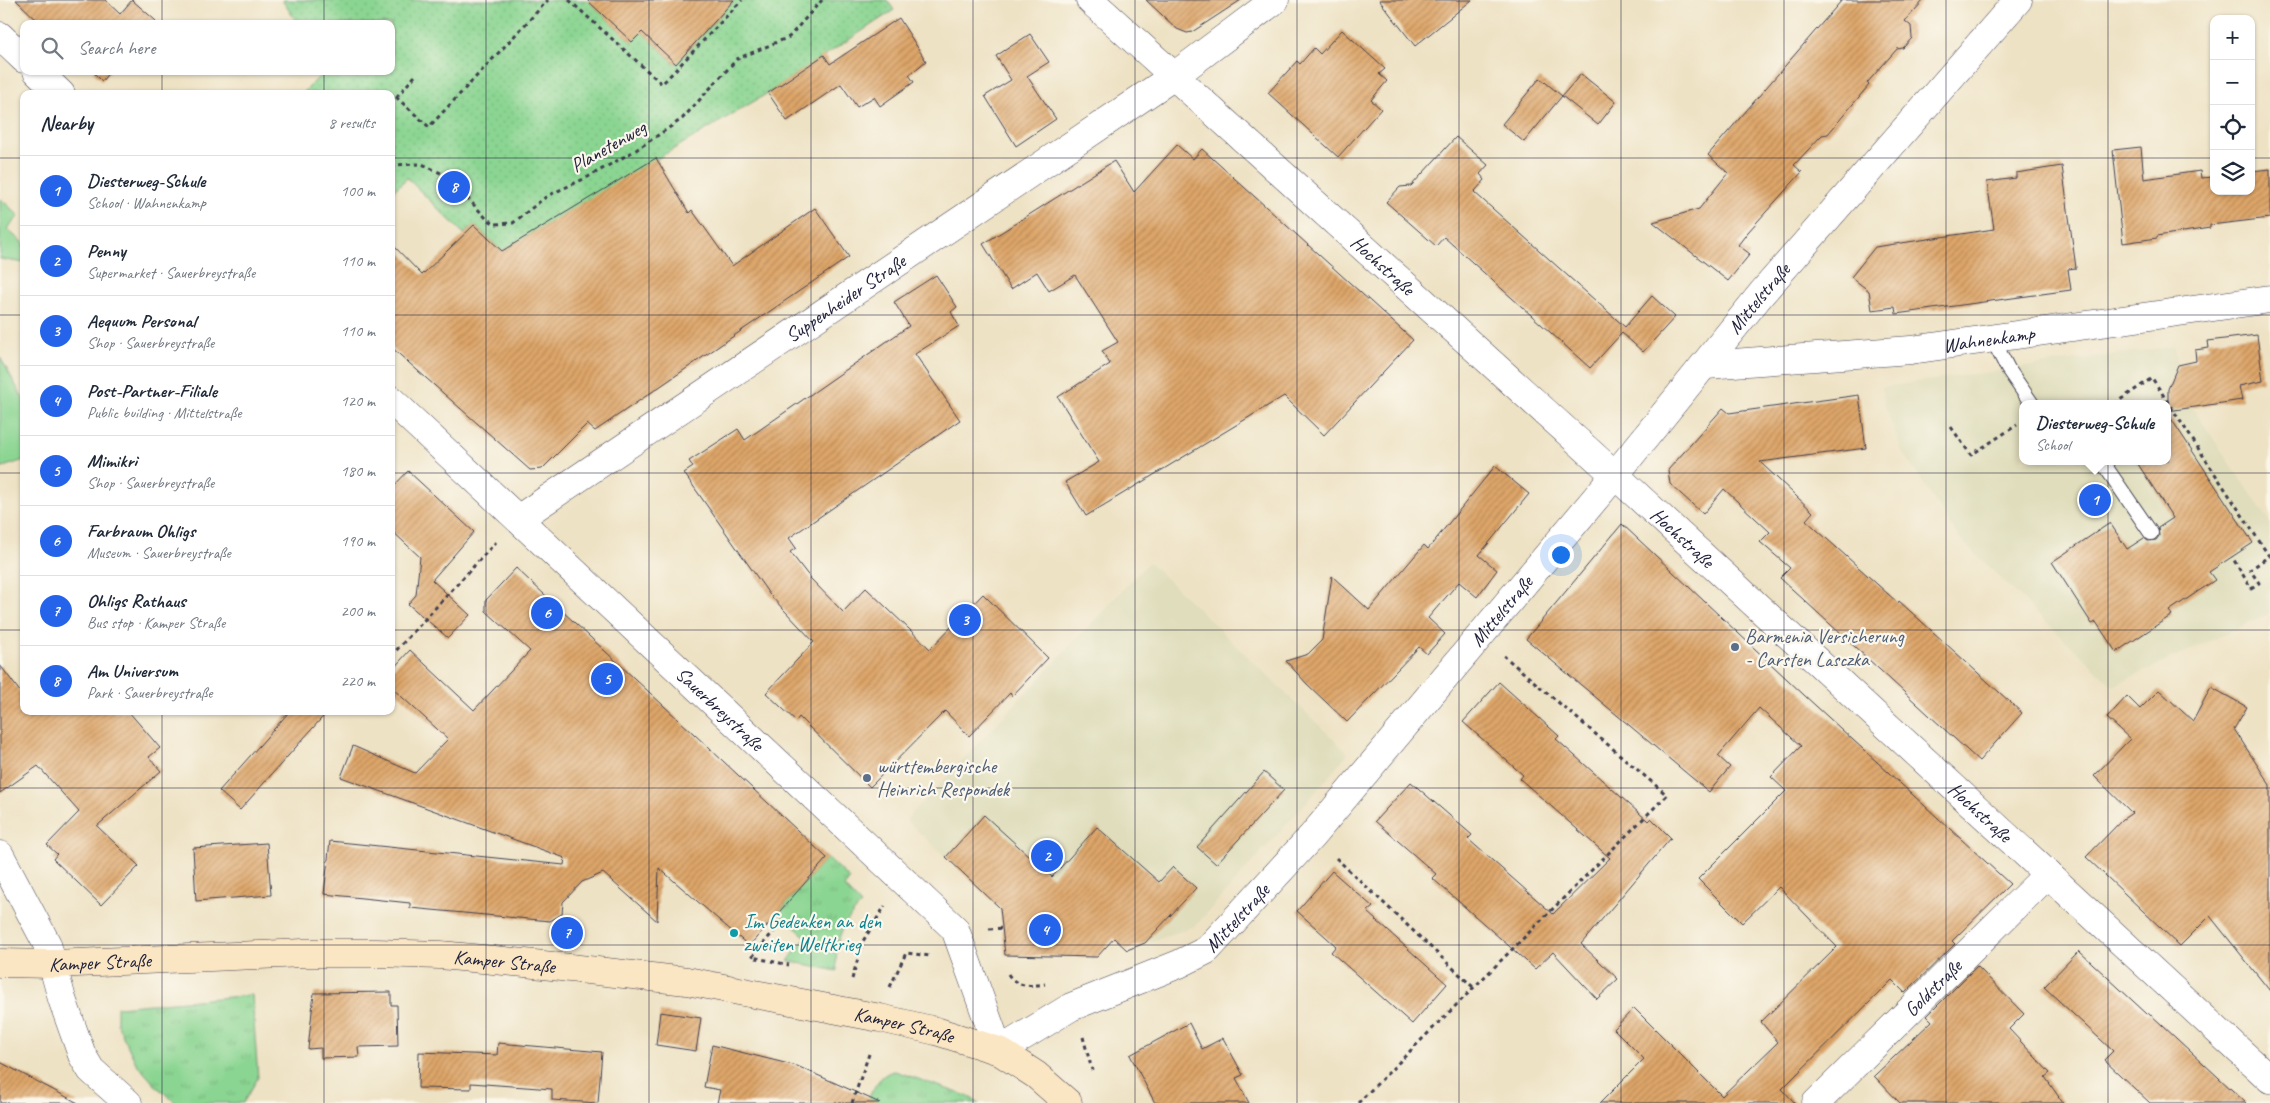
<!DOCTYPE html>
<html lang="en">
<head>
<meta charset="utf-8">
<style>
  :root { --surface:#fff; --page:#f2f2f3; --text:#1f2937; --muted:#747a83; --line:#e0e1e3; --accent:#2563eb }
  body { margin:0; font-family:Caveat,sans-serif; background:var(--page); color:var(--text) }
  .controls { position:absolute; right:15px; top:15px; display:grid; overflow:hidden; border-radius:10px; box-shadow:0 1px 4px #0004 }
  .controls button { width:45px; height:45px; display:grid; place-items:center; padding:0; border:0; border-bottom:1px solid var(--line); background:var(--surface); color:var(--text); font:25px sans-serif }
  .you { position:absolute; left:1560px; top:554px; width:18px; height:18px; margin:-12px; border:4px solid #fff; border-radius:50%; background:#1a73e8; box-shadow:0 0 0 8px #1a73e833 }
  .badge { display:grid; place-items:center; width:32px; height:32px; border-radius:50%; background:var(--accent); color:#fff; font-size:16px; font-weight:700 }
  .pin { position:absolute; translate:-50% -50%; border:2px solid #fff; box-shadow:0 1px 5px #0006 }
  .popup { position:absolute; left:2019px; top:400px; width:152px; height:65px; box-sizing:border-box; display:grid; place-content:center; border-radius:10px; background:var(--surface); filter:drop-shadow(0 1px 4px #0005); font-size:16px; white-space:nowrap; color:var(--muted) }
  .popup b { font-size:19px; color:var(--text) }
  .popup::after { content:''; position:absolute; left:50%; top:100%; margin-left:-10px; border:10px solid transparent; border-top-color:var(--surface) }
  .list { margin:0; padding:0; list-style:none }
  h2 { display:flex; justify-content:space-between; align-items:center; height:65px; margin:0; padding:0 20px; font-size:21px }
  h2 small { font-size:16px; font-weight:400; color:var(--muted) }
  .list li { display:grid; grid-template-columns:32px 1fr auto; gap:15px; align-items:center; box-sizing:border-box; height:70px; padding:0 20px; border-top:1px solid var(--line) }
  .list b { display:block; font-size:19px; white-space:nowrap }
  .list p { margin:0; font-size:16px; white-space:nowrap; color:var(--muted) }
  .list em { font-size:16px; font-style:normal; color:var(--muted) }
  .icon { flex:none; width:28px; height:28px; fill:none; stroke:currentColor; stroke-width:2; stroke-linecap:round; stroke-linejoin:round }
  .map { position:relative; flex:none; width:2270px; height:1103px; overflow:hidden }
  .search { position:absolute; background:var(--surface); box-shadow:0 1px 4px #0004; left:20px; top:20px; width:375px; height:55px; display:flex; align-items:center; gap:12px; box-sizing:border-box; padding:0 18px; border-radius:10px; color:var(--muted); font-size:19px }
  .panel { position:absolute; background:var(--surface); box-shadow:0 1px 4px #0004; left:20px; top:90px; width:375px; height:625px; border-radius:10px }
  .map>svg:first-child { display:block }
  .built { fill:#dfddbb; fill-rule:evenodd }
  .grass { fill:url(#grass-tufts); stroke:#567c66 }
  .park { fill:url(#park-dots); stroke:#567c66 }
  .garden { fill:#8bd592; stroke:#567c66 }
  .building { fill:url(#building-hatch) }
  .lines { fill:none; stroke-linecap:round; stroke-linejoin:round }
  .service-casing { stroke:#413f50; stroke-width:16 }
  .minor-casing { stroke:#413f50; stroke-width:29 }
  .secondary-casing { stroke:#413f50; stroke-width:29 }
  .path { stroke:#413f50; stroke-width:3; stroke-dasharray:4 4; stroke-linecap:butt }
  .service { stroke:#fff; stroke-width:14 }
  .minor { stroke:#fff; stroke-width:28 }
  .secondary { stroke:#fbe6c4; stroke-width:28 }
  .grid { fill:none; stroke:#22223b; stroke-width:1; stroke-opacity:0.55 }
  .service-dot { fill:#5c6f8a; stroke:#fbf7ec; stroke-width:2 }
  .culture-dot { fill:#0f9aa8; stroke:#fbf7ec; stroke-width:2 }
  .labels { text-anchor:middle; stroke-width:4.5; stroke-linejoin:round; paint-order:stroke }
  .street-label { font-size:20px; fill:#22223b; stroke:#fbf7ec }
  .service-label { font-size:20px; fill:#4e5e75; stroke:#fbf7ec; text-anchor:start }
  .culture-label { font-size:20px; fill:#0d838f; stroke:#fbf7ec; text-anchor:start }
</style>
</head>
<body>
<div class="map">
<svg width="2270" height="1103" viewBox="0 0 2270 1103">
  <defs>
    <pattern id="grass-tufts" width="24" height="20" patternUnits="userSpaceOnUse" patternTransform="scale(1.25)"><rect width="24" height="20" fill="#8bd592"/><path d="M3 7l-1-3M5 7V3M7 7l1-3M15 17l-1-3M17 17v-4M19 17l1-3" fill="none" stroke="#78b77f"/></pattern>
    <pattern id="park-dots" width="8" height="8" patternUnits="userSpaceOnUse" patternTransform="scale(1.25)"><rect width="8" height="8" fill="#8bd592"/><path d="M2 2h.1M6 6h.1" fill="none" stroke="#78b77f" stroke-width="1.8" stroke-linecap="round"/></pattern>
    <pattern id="building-hatch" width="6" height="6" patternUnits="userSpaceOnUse" patternTransform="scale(1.25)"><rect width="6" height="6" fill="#dea669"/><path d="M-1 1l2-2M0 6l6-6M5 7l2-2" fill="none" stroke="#b48758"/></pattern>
  </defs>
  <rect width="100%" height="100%" fill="#fbf7ec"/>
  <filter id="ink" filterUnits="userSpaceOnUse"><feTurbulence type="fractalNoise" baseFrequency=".02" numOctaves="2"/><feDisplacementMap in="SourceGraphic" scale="10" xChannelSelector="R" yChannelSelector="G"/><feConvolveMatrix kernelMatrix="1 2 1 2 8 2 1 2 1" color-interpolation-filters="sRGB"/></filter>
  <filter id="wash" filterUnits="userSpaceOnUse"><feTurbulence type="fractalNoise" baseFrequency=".0096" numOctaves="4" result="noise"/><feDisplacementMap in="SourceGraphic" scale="20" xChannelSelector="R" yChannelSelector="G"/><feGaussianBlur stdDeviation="1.12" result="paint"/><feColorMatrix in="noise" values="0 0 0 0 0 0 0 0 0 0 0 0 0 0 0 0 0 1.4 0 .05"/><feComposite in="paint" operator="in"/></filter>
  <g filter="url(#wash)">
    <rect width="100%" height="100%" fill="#eee2c4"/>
    <g class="built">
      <path d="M 2175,346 L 2183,394 L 2270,522 L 2270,613 L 2113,686 L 1959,538 L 1901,449 L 1885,405 L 1882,387 ZM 2022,404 L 2168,404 L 2168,461 L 2022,461 Z"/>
      <polygon points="1149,562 1348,753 1320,787 1195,926 1127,950 1114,938 1093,961 1072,942 1062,953 1042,956 1005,955 1000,908 906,820"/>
    </g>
    <g class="grass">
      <path d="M 827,858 L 850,879 L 844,887 L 861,905 C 841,924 834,943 837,971 L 788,961 L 806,937 L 778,913 Z"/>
      <polygon points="252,995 258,1078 243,1103 176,1103 156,1086 136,1063 117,1024 117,1007"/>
      <path d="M 895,1071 L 967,1096 L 979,1103 L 866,1103 C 873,1090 879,1073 895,1071 Z"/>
    </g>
    <polygon class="park" points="282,0 587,0 632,42 642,32 676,64 734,0 887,0 894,10 768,93 502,251 474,225 464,234 407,178 391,193 391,94 302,94 325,71 391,71 391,24 298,24"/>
    <g class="garden">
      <polygon points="0,198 19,216 7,229 24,244 24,263 0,259"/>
      <polygon points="0,357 24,400 24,460 0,468"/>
    </g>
    <g id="blocks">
      <g class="building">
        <polygon points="16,0 105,0 120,14 132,0 156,21 153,24 41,24"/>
        <polygon points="587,0 734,0 676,64 642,32 632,42"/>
        <polygon points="1146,0 1241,0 1192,32 1187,33 1177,29"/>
        <polygon points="1379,0 1472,0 1415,46"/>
        <polygon points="1842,0 1924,0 1905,21 1911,26 1912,38 1903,48 1897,49 1867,83 1869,85 1828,134 1822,135 1794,165 1802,172 1748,232 1738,245 1750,254 1728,281 1653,222 1699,209 1728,173 1708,155"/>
        <polygon points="899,18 926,61 909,75 914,82 880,106 874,97 857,107 841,84 787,121 768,93 824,55 830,64"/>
        <polygon points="1342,30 1385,69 1379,74 1387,81 1371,100 1381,109 1338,157 1268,93 1297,61 1300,64 1314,48 1320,54"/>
        <polygon points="1030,34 1049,62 1027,76 1056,119 1016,146 985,96 1011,80 996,56"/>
        <polygon points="92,71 110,71 102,81"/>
        <polygon points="1581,74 1616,102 1598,125 1562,96"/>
        <polygon points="1540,78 1562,96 1524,142 1502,124"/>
        <polygon points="1456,137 1488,165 1480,174 1485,180 1474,192 1625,327 1652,296 1675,317 1643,352 1622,333 1590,368 1444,237 1436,246 1386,202 1400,187 1411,186"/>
        <polygon points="1177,145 1193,159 1202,149 1413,340 1324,435 1284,396 1086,516 1065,482 1099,462 1058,397 1110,364 1102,351 1118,342 1075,275 1049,291 1037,272 1011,289 983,244 1114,161 1134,192"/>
        <polygon points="2141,147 2144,179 2200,171 2201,178 2214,177 2214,191 2251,191 2251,171 2270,169 2270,218 2210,225 2210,228 2157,236 2157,238 2123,243 2113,150"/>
        <polygon points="656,158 689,213 692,210 732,266 815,208 849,257 595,431 587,424 542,469 530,470 391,347 391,243 422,275 474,225 502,251"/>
        <polygon points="2062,166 2076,268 2068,269 2071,290 1896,314 1895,307 1872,310 1869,291 1851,277 1875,247 1994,229 1987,182 2016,178 2016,173"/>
        <polygon points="936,275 957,307 951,312 959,326 915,354 960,420 789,538 796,548 790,552 811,579 843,612 866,588 930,649 983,594 1048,658 1012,696 1010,693 969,736 945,711 870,787 799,717 796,721 766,693 814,642 769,594 684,473 693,467 689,461 738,429 745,440 909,326 894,302"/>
        <polygon points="2257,335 2263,381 2239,386 2242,400 2168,411 2168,389 2178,365 2196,361 2195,350 2209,348 2208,341"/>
        <polygon points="1859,395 1866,448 1760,462 1813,512 1806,520 1898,603 1899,601 2022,713 1979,761 1780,578 1790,568 1760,542 1770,532 1724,489 1703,514 1670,484 1668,470 1723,408 1729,413"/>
        <polygon points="2168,414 2253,543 2209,572 2215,580 2169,611 2172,615 2116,652 2096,622 2092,624 2052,562 2110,523 2127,549 2144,538 2148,541 2156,540 2159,536 2158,528 2173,518 2136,461 2168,461"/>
        <polygon points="1495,466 1529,494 1479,555 1497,570 1477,597 1459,582 1428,618 1445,634 1427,654 1419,647 1347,722 1307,684 1286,661 1308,654 1322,640 1332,576 1369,610 1424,545 1428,549"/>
        <polygon points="408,471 474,532 432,580 470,615 448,638 408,604 416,595 420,557 391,530 391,489"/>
        <polygon points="1622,524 1804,695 2010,884 1952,941 1955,944 1905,993 1892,980 1782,1089 1795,1103 1600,1103 1644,1059 1614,1029 1634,1008 1722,1096 1778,1042 1761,1022 1837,947 1779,887 1742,923 1698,879 1786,791 1771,777 1801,746 1759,708 1718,756 1730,767 1709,792 1526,639"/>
        <polygon points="516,568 827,858 749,946 659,868 657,921 603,873 582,882 563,902 562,914 550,921 410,908 410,903 324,894 330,841 564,865 565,858 341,777 353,746 415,773 448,739 391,687 391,671 410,650 474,710 530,651 486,611 486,600"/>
        <polygon points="0,665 24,697 24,711 128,711 160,748 149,757 161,771 97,826 139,866 101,905 53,859 57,854 47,845 79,812 38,766 0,793"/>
        <polygon points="1499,682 1559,736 1556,739 1648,821 1651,818 1671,838 1581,944 1618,979 1597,999 1553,952 1535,969 1432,878 1436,874 1375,821 1411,782 1472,835 1468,839 1553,914 1610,858 1520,779 1523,775 1463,722"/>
        <polygon points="2211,687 2247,707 2234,729 2270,785 2270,991 2210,916 2180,946 2086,857 2123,819 2132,813 2094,776 2130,739 2107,718 2127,696 2140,709 2159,690 2193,721"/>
        <polygon points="290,711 328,711 240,810 219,791"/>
        <polygon points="1264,772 1284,790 1216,864 1197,847"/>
        <polygon points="984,815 1052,877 1097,827 1159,882 1173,867 1196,888 1145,943 1127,950 1114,938 1097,957 1005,955 1000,908 946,857"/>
        <polygon points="267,843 271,895 196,901 193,848"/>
        <polygon points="1332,871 1373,907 1367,912 1447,984 1412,1024 1331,952 1336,946 1297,911"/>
        <polygon points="2079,951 2147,1014 2149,1013 2246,1103 2150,1103 2104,1060 2113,1051 2044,987"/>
        <polygon points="1977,966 2024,1014 2009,1029 2050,1073 2045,1077 2063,1103 1900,1103 1874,1076 1932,1021 1927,1016"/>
        <polygon points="391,992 391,1005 397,1005 398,1046 358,1047 359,1057 321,1058 321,1048 308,1049 314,993"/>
        <polygon points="660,1012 701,1018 696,1051 656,1045"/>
        <polygon points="1189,1023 1202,1049 1223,1038 1243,1075 1236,1078 1249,1103 1155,1103 1130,1055"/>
        <polygon points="498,1043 602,1052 598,1103 552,1100 552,1089 471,1083 471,1089 418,1088 419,1052 497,1055"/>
        <polygon points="712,1045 797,1066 880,1103 717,1103 720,1090 704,1087"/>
        <polygon points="0,1062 78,1103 0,1103"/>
      </g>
    </g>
  </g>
  <g filter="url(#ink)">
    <use href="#blocks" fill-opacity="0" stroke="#413f50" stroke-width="1"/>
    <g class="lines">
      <g class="service-casing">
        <g id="service">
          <polyline points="1992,338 2008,369 2032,404"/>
          <polyline points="2097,461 2105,466 2151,533"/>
        </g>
      </g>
      <g class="minor-casing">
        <g id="minor">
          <path id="s1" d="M 1090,0 L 1615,475 L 2270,1079"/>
          <polyline points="0,36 24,59"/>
          <polyline points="37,71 61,94"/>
          <path id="s2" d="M 1706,365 L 1911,350 L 2270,299"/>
          <path id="s3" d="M 391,400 L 955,929 L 999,1051 L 1071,1007 L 1179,964 L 1207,950 L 1312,836 L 1615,475 L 1762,293 L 2018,0"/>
          <path id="s4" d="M 518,519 L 1174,76 L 1275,0"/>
          <polyline points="0,855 47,944 62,999 82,1055 91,1070 128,1103"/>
          <path id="s5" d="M 1816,1103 L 2048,874"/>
        </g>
      </g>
      <g class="secondary-casing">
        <g id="secondary">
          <path id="s6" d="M 0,963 L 54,964 L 303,953 L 376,953 L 440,955 L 525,963 L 687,981 L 880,1018 L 936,1031 L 999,1051 L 1036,1075 L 1068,1103"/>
        </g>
      </g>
      <g class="path">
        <polyline points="569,0 662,84 742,0"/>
        <polyline points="396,97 429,127 548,0"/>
        <polyline points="391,103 415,76"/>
        <polyline points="391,165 422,164 447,176 487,219 495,224 513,223 547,196 588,177 636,150 682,119 737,59 789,37 822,0"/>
        <polyline points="2114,404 2152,378 2269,556 2250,570 2259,583 2251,588 2232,557"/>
        <polyline points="1951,427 1971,455 2017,425"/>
        <polyline points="391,656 496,542"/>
        <polyline points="1336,858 1474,988"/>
        <polyline points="773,918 780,924 752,957 789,965"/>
        <polyline points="989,929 1003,928"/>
        <path d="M 1008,974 C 1017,988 1030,986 1045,984"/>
        <polyline points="852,979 863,941 885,906"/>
        <polyline points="890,987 906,953 931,956"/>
        <polyline points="1083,1037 1092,1070"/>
        <polyline points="852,1103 869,1054"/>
        <polyline points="1358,1103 1667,795 1504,656"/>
      </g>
      <use href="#service" class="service"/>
      <use href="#minor" class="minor"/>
      <use href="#secondary" class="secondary"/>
    </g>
  </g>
  <path class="grid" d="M 162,0 L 162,24M 324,0 L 324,24M 486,0 L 486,1103M 649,0 L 649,1103M 811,0 L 811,1103M 973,0 L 973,1103M 1135,0 L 1135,1103M 1297,0 L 1297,1103M 1459,0 L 1459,1103M 1621,0 L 1621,1103M 1784,0 L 1784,1103M 1946,0 L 1946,1103M 2108,0 L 2108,1103M 162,71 L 162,94M 324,71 L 324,94M 0,158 L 24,158M 391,158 L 2214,158M 2251,158 L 2270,158M 0,315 L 24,315M 391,315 L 2270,315M 0,473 L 24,473M 391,473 L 2270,473M 0,630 L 24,630M 391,630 L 2270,630M 162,711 L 162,1103M 324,711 L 324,1103M 0,788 L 2270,788M 0,945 L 2270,945"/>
  <g class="service-dot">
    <circle cx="1735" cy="647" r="5"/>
    <circle cx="867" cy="778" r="5"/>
  </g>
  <circle class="culture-dot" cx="734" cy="933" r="5"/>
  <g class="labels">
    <g class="street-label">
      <text transform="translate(608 146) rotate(-30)" y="7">Planetenweg</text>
      <text dy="7" stroke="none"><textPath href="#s1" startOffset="395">Hochstraße</textPath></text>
      <text dy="7" stroke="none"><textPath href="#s4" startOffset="395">Suppenheider Straße</textPath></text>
      <text dy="7" stroke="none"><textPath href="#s3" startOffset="1989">Mittelstraße</textPath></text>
      <text dy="7" stroke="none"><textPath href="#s2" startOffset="284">Wahnenkamp</textPath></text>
      <text dy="7" stroke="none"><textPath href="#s1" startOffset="800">Hochstraße</textPath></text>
      <text dy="7" stroke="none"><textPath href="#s3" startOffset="1584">Mittelstraße</textPath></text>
      <text dy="7" stroke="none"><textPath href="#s3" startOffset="451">Sauerbreystraße</textPath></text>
      <text dy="7" stroke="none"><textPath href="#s1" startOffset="1205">Hochstraße</textPath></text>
      <text dy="7" stroke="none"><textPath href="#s3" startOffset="1179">Mittelstraße</textPath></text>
      <text dy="7" stroke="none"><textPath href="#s6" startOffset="505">Kamper Straße</textPath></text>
      <text dy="7" stroke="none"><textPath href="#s6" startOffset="100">Kamper Straße</textPath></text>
      <text dy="7" stroke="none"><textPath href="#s5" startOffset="164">Goldstraße</textPath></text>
      <text dy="7" stroke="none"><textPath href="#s6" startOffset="910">Kamper Straße</textPath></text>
    </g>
    <g class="service-label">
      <text x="1745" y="643">Barmenia Versicherung<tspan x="1745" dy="23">- Carsten Lasczka</tspan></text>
      <text x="877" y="773">württembergische<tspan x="877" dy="23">Heinrich Respondek</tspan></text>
    </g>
    <g class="culture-label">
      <text x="744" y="928">Im Gedenken an den<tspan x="744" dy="23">zweiten Weltkrieg</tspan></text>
    </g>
  </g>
</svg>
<div class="controls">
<button>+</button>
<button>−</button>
<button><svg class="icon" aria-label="locate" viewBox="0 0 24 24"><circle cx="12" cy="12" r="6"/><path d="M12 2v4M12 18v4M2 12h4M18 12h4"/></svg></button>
<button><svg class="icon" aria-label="layers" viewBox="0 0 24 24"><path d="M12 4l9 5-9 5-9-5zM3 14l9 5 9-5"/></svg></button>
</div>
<div class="you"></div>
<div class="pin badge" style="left:2095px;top:500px">1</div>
<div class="popup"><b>Diesterweg-Schule</b>School</div>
<div class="pin badge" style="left:1047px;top:856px">2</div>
<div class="pin badge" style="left:965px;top:620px">3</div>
<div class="pin badge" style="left:1045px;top:930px">4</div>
<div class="pin badge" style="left:607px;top:679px">5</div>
<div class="pin badge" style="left:547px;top:613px">6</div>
<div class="pin badge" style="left:567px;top:933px">7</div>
<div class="pin badge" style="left:454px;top:187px">8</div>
<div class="search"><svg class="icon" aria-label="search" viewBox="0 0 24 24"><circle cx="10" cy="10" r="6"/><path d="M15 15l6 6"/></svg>Search here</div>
<section class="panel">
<h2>Nearby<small>8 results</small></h2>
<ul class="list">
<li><span class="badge">1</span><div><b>Diesterweg-Schule</b><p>School · Wahnenkamp</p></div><em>100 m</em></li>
<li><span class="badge">2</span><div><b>Penny</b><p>Supermarket · Sauerbreystraße</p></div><em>110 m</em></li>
<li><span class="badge">3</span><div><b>Aequum Personal</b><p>Shop · Sauerbreystraße</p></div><em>110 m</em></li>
<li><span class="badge">4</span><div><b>Post-Partner-Filiale</b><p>Public building · Mittelstraße</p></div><em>120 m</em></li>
<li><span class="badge">5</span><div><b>Mimikri</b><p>Shop · Sauerbreystraße</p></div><em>180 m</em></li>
<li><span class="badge">6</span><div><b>Farbraum Ohligs</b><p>Museum · Sauerbreystraße</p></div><em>190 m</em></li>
<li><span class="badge">7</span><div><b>Ohligs Rathaus</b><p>Bus stop · Kamper Straße</p></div><em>200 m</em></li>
<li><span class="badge">8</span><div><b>Am Universum</b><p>Park · Sauerbreystraße</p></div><em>220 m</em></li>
</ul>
</section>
</div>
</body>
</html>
